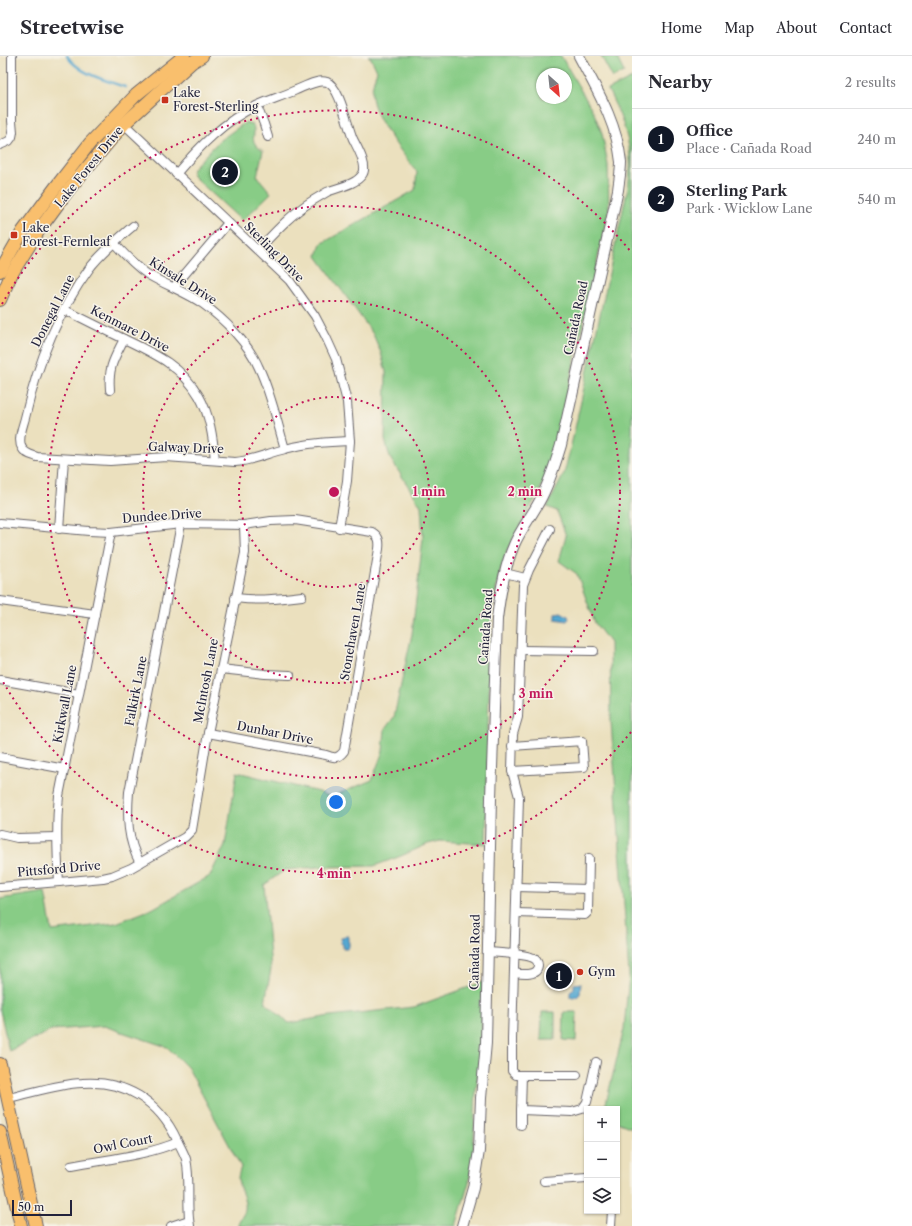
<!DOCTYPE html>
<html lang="en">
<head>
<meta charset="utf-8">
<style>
  :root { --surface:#fff; --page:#f2f2f3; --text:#2b2b33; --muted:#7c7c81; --line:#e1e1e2; --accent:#111827 }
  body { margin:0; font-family:"Libre Caslon Text",serif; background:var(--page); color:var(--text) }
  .controls { position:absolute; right:12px; bottom:12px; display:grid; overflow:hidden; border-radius:0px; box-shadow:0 1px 3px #0004 }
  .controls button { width:36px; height:36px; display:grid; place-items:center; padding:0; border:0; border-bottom:1px solid var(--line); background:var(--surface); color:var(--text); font:20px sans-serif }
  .compass { position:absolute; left:536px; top:12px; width:36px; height:36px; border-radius:50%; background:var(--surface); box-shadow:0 1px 3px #0004; rotate:153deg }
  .scale { position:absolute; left:12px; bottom:10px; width:60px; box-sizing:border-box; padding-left:4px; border:2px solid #22223b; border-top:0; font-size:11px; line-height:14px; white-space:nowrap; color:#22223b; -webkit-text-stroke:3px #f7f3e8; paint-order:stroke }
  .you { position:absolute; left:336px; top:746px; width:14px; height:14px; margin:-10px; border:3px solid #fff; border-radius:50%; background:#1a73e8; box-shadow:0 0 0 6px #1a73e833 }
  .badge { display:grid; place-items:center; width:26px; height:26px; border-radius:50%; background:var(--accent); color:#fff; font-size:13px; font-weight:700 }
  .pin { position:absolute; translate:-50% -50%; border:2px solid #fff; box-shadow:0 1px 4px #0006 }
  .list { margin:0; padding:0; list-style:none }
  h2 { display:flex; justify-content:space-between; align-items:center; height:52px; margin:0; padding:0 16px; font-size:17px }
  h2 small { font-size:13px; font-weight:400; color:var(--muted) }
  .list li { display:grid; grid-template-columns:26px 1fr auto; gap:12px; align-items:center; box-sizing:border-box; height:60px; padding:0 16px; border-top:1px solid var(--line) }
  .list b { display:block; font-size:15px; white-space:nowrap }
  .list p { margin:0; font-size:13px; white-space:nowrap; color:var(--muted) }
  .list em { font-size:13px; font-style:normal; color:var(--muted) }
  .icon { flex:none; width:22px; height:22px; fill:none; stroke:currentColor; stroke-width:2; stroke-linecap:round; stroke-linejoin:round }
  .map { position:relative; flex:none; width:632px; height:1170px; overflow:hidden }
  header { display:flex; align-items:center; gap:24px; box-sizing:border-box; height:56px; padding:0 20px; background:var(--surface); border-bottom:1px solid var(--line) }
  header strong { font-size:19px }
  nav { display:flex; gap:22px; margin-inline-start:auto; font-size:14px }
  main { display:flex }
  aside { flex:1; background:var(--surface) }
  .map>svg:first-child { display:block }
  .green { fill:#88cc86; stroke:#557760; fill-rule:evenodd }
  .water { fill:#55a7d0; stroke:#3c6486 }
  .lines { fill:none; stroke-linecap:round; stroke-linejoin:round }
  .stream { stroke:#55a7d0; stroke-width:2.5 }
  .minor-casing { stroke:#686469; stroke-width:10 }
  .tertiary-casing { stroke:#686469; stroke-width:12 }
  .primary-casing { stroke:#686469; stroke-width:14 }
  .minor { stroke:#fff; stroke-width:8 }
  .tertiary { stroke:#fff; stroke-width:10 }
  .primary { stroke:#f9bf6d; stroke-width:12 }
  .ring { fill:none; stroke:#c2185b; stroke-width:2; stroke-dasharray:2 4 }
  .poi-dot { fill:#c8321e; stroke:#f7f3e8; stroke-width:1.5 }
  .labels { text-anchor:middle; stroke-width:3; stroke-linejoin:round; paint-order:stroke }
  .poi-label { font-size:12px; fill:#22223b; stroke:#f7f3e8; text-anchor:start }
  .street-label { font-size:12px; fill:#22223b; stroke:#f7f3e8 }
  .centre { fill:#c2185b; stroke:#f7f3e8; stroke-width:2 }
  .ring-label { font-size:12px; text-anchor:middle; font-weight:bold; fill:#c2185b; stroke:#f7f3e8; stroke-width:3; stroke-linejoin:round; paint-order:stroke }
</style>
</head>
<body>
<header>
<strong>Streetwise</strong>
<nav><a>Home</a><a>Map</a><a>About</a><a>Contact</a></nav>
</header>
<main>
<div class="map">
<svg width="632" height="1170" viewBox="0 0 632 1170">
  <rect width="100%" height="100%" fill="#f7f3e8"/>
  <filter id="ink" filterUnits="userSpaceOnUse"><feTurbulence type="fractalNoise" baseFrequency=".025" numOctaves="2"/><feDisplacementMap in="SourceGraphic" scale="8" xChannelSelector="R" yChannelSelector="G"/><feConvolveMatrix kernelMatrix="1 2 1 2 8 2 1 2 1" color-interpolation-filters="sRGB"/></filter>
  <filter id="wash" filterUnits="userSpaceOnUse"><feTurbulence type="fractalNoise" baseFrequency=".012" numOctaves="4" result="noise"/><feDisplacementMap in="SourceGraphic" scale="16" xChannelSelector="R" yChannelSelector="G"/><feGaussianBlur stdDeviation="0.9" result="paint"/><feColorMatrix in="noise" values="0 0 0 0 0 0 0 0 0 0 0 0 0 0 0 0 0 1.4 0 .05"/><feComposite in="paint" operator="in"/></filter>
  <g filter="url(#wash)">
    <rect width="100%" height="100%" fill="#ebe0be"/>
    <g class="green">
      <path d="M 368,0 L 561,0 L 594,57 L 602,77 L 608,109 L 609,153 L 552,403 L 540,434 L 507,494 L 499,519 L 492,554 L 488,669 L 486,788 L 440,785 L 428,788 L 401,800 L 374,810 L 318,811 L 285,814 L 264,829 L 271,913 L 265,947 L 289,967 L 330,960 L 414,951 L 483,926 L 481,997 L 476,1034 L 473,1102 L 469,1126 L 456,1170 L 238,1170 C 238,1163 244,1160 245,1154 C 247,1143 239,1134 238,1123 C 238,1119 240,1114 241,1111 L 188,1012 L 167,991 L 104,970 L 52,974 L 9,995 L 0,954 L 0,843 L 45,836 L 52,875 L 116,867 L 152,853 L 210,820 L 225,789 L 237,716 L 319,736 L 331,741 L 372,724 L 383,695 L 385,673 L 394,661 L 412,578 L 423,482 L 421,450 L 390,402 L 385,384 L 386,316 L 381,297 L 373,278 L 317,200 L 321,188 L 415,134 L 417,116 C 403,97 368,57 372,33 C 373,27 375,20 377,15 L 371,2 ZM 542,18 L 566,18 L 566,42 L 542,42 Z"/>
      <polygon points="601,0 616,0 624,16 613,22"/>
      <path d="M 632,22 L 632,1072 L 617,1066 L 617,1053 L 607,1053 L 605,1051 L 624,973 L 629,919 L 611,666 L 610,587 L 595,567 L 577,518 L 559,505 L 566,480 L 557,455 L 547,451 L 564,418 L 574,377 L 628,131 C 629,122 631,112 630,102 C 629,78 619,56 608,34 Z"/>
      <path d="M 246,66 L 253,69 C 257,81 247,84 263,95 L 257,120 L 271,137 L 242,165 L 193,120 L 192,115 L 194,111 L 220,84 Z"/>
      <polygon points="542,956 555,956 555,984 541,984"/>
      <polygon points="564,956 577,956 576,985 563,984"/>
    </g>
    <g class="water">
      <polygon points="561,556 568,560 569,563 567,565 555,563 555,558 556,557"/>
      <polygon points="344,880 348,880 348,885 349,886 349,891 347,893 343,893 343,889 341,887 340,882 343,882"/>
      <polygon points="581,927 580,938 577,941 570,941 570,936 574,932 574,928"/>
    </g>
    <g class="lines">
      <path class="stream" d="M 67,0 C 79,18 105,24 125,31"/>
    </g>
  </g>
  <g filter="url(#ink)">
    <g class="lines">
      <g class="minor-casing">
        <g id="minor">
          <polyline points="257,50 264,68 268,81"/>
          <polyline points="124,68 289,224 315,260 326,281 336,303 347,346 350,385 347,425 339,472"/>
          <polyline points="0,89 9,85 12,81 13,76 12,65 12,0"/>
          <path d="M 176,118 C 199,91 224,65 256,50 C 269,44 283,40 296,34 C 304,31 317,23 327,26 C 340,31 347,69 353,83 C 357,91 369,111 362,119 C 355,129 338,131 327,136 C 322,139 317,142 312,145 C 291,158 274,177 258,194"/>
          <path d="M 133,170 C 118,183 101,197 89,213 C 57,257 37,310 25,362 C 23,370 17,384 22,392 C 25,398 32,399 37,401 L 110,405 L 166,401 L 235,406 C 252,405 268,397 285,393 C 307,387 328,386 350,385"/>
          <path d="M 114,187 C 124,198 134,209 147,218 C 165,229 186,236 203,248 C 224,263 249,288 259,312 C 271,337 277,366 285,393"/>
          <polyline points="174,231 228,167"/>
          <path d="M 65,254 C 84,263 103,273 122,282 C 153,297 181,309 199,340 C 210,359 213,382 215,404"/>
          <path d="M 110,334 C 108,311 114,303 124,283"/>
          <path d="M 0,467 L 89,475 L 111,476 L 181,468 L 244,469 L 271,465 L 295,464 L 372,476 C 379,480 380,485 379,493 L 344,695 C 338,703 334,702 326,699 L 208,677"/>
          <polyline points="59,473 64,403"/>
          <polyline points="550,473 529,514 523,529 518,661 513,678 512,715 519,741 512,983 512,1015 516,1019 577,1019"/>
          <polyline points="505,517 525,522"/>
          <path d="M 235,542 C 260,545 277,543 302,540"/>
          <polyline points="0,545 95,558"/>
          <polyline points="521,594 594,595"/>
          <polyline points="221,613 265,618 290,619"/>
          <polyline points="0,624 79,638"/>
          <polyline points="0,701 65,713"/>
          <polyline points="512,715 584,711 582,685 512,690"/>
          <polyline points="0,778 17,782 56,781"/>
          <path d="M 140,807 C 127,784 127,761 129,736 L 181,468"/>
          <path d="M 59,826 C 57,797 56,769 59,740 L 111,476"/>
          <polyline points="0,831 59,826 103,822 112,820 131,812 185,781 192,774 208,677 245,497 244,469"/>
          <polyline points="517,831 588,833"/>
          <polyline points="516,857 585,859 588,856 589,802"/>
          <path d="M 489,896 C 498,897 527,898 533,902 C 536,903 538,906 538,909 C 538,921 521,918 514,917"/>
          <polyline points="522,1019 521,1054 572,1056 582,1053 587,1046 596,1006"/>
          <path d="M 8,1042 C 32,1037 57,1028 82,1027 C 125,1024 159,1045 177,1084 C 180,1090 184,1097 186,1103 C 191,1125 186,1148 190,1170"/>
          <polyline points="521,1069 521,1054"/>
          <path d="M 71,1110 C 107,1103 145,1100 178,1086"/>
          <polyline points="544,1125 587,1122"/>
          <polyline points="171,1170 189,1164"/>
          <polyline points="611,1170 612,1155"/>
        </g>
      </g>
      <g class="tertiary-casing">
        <path id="tertiary" d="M 462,1170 L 473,1132 L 479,1095 L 481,1042 L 486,987 L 491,742 L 497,563 C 500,538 504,512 514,489 C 521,473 531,461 539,446 C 549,428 555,409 561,389 L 618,134 C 619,125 621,115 621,106 C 617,67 597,34 579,0"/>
      </g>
      <g class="primary-casing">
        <g id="primary">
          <polyline points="0,215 23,175 55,132 90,87 136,39 184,0"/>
          <polyline points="0,244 11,219 39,174 69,133 124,68 192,6 202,0"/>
          <polyline points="0,1008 36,1170"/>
          <polyline points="0,1076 21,1170"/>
        </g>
      </g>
      <use href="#minor" class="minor"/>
      <use href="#tertiary" class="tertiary"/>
      <use href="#primary" class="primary"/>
    </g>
  </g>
  <g class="ring">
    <circle cx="334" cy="436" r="95"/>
    <circle cx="334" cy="436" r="191"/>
    <circle cx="334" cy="436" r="286"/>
    <path d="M631 676A382 382 0 0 1 2 624M2 248A382 382 0 0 1 631 196"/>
  </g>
  <g class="poi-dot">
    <rect x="161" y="40" width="8" height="8" rx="2"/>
    <rect x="10" y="175" width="8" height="8" rx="2"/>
    <circle cx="580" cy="916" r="4"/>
  </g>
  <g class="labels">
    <g class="poi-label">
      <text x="173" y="41">Lake<tspan x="173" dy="14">Forest-Sterling</tspan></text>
      <text x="22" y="176">Lake<tspan x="22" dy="14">Forest-Fernleaf</tspan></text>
      <text x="588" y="920">Gym</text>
    </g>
    <g class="street-label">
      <text transform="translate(89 111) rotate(-51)" y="4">Lake Forest Drive</text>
      <text transform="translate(274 196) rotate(45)" y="4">Sterling Drive</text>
      <text transform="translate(183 225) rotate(32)" y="4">Kinsale Drive</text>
      <text transform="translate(53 255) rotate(-63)" y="4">Donegal Lane</text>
      <text transform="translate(576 262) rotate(-78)" y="4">Cañada Road</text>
      <text transform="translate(130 273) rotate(27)" y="4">Kenmare Drive</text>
      <text transform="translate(186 392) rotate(2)" y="4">Galway Drive</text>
      <text transform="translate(162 460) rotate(-4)" y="4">Dundee Drive</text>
      <text transform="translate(486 571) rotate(-86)" y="4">Cañada Road</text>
      <text transform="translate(353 576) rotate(-80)" y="4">Stonehaven Lane</text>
      <text transform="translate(206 625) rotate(-79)" y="4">McIntosh Lane</text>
      <text transform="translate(136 635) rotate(-79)" y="4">Falkirk Lane</text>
      <text transform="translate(65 648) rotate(-79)" y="4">Kirkwall Lane</text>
      <text transform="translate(275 677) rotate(11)" y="4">Dunbar Drive</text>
      <text transform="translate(59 813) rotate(-5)" y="4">Pittsford Drive</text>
      <text transform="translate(475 896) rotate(-89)" y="4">Cañada Road</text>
      <text transform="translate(123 1088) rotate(-11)" y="4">Owl Court</text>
    </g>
  </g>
  <circle cx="334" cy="436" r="6" class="centre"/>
  <g class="ring-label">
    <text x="429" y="440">1 min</text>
    <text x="525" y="440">2 min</text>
    <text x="536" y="642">3 min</text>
    <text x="334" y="822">4 min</text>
  </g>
</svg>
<div class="controls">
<button>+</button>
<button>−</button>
<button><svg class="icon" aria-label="layers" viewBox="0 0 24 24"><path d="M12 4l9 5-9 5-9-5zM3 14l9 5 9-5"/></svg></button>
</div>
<svg class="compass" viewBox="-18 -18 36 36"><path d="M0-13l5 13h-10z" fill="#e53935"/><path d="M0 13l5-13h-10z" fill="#7c7c81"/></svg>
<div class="scale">50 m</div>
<div class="you"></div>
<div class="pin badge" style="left:559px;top:920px">1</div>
<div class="pin badge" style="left:225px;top:116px">2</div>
</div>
<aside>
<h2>Nearby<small>2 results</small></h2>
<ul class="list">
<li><span class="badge">1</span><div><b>Office</b><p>Place · Cañada Road</p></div><em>240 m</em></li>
<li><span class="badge">2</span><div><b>Sterling Park</b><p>Park · Wicklow Lane</p></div><em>540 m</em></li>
</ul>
</aside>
</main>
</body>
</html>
